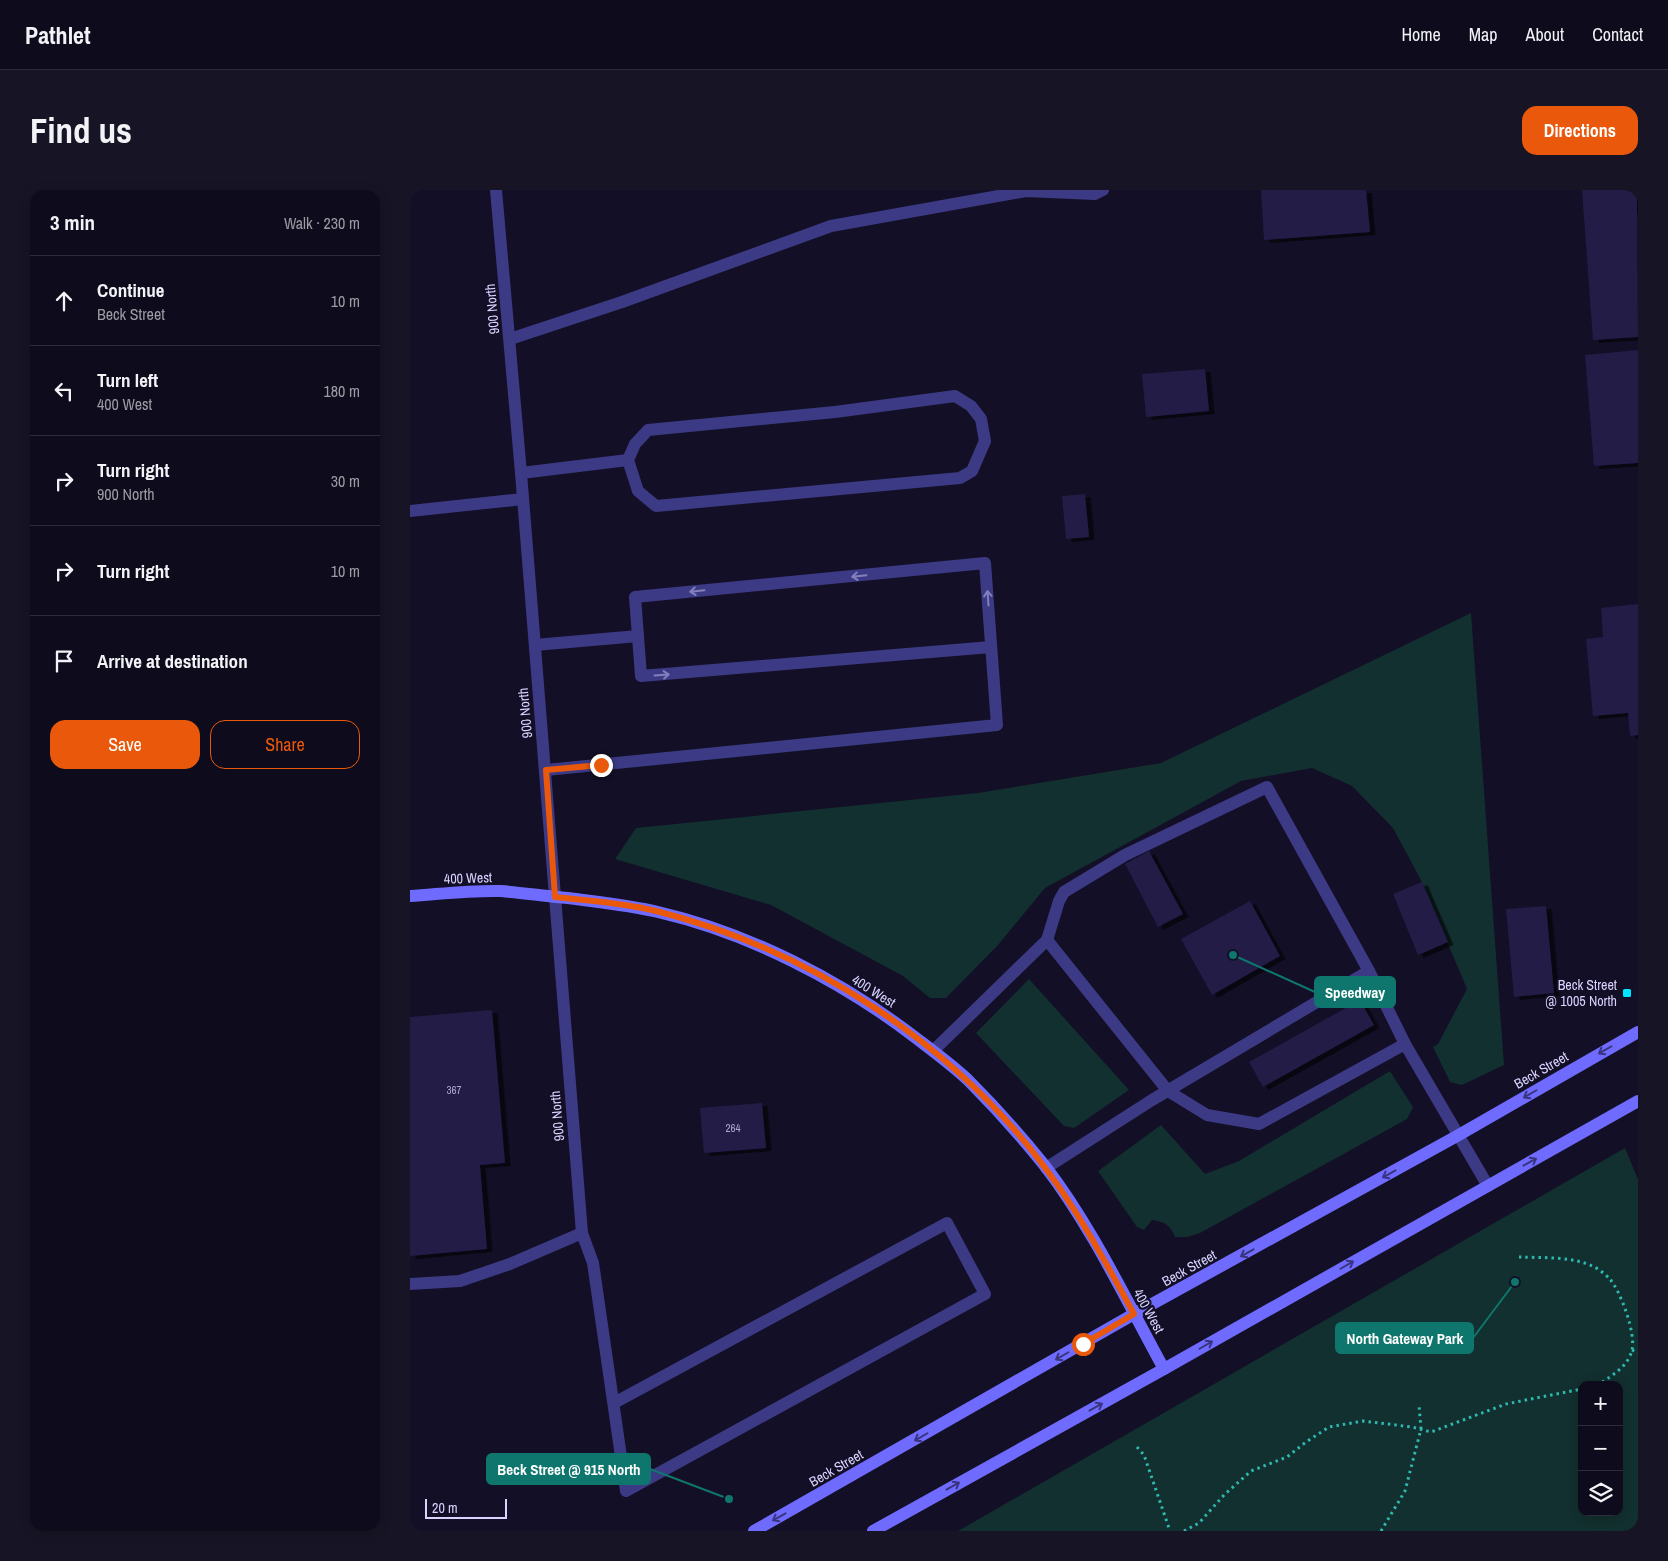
<!DOCTYPE html>
<html lang="en">
<head>
<meta charset="utf-8">
<style>
  :root { --surface:#0e0b1c; --page:#171425; --text:#f1f3f6; --muted:#9b9ba3; --line:#2e2b3b; --accent:#ea580c }
  body { margin:0; font-family:"Archivo Narrow",sans-serif; background:var(--page); color:var(--text) }
  .controls { position:absolute; right:15px; bottom:15px; display:grid; overflow:hidden; border-radius:10px; box-shadow:0 2px 12px #0003 }
  .controls button { width:45px; height:45px; display:grid; place-items:center; padding:0; border:0; border-bottom:1px solid var(--line); background:var(--surface); color:var(--text); font:25px sans-serif }
  .scale { position:absolute; left:15px; bottom:12px; width:82px; box-sizing:border-box; padding-left:5px; border:2px solid #d9d4ff; border-top:0; font-size:14px; line-height:18px; white-space:nowrap; color:#d9d4ff; -webkit-text-stroke:4px #130f26; paint-order:stroke }
  .stop { position:absolute; width:15px; height:15px; margin:-11px; border:4px solid #ea580c; border-radius:50%; background:#fff }
  .stop.end { background:#ea580c; border-color:#fff; box-shadow:0 1px 5px #0008 }
  .list { margin:0; padding:0; list-style:none }
  h2 { display:flex; justify-content:space-between; align-items:center; height:65px; margin:0; padding:0 20px; font-size:21px }
  h2 small { font-size:16px; font-weight:400; color:var(--muted) }
  .list li { display:grid; grid-template-columns:32px 1fr auto; gap:15px; align-items:center; box-sizing:border-box; height:90px; padding:0 20px; border-top:1px solid var(--line) }
  .list b { display:block; font-size:19px; white-space:nowrap }
  .list p { margin:0; font-size:16px; white-space:nowrap; color:var(--muted) }
  .list em { font-size:16px; font-style:normal; color:var(--muted) }
  .actions { display:flex; gap:10px; padding:15px 20px }
  .actions a { flex:1; padding:11px 0; border:1px solid var(--accent); border-radius:15px; text-align:center; font-size:18px; color:var(--accent) }
  .actions .main { background:var(--accent); color:#fff }
  .icon { flex:none; width:28px; height:28px; fill:none; stroke:currentColor; stroke-width:2; stroke-linecap:round; stroke-linejoin:round }
  .map { position:relative; flex:none; width:1228px; height:1341px; overflow:hidden; border-radius:15px }
  header { display:flex; align-items:center; gap:30px; box-sizing:border-box; height:70px; padding:0 25px; background:var(--surface); border-bottom:1px solid var(--line) }
  header strong { font-size:24px }
  nav { display:flex; gap:28px; margin-inline-start:auto; font-size:18px }
  .intro { display:flex; align-items:center; justify-content:space-between; box-sizing:border-box; height:120px; padding:0 30px }
  h1 { margin:0; font-size:35px }
  .button { padding:12px 22px; border-radius:15px; background:var(--accent); color:#fff; font-size:18px; font-weight:700 }
  main { display:flex; gap:30px; padding:0 30px }
  aside { flex:1; background:var(--surface); border-radius:15px; box-shadow:0 2px 12px #0003 }
  .map>svg:first-child { display:block }
  .green { fill:#12302f; fill-rule:evenodd }
  .building { fill:#241b47; filter:url(#shadow) }
  .lines { fill:none; stroke-linecap:round; stroke-linejoin:round }
  .path { stroke:#2fb8b0; stroke-width:3; stroke-dasharray:2.5 4; stroke-linecap:butt }
  .lane { stroke:#3d3a85; stroke-width:12 }
  .street { stroke:#3d3a85; stroke-width:12 }
  .secondary { stroke:#6f6bff; stroke-width:12 }
  .oneway { stroke:#837fbc }
  .oneway2 { stroke:#38347d }
  .route { stroke:#ea580c; stroke-width:6 }
  .poi-dot { fill:#00e5ff; stroke:#130f26; stroke-width:2 }
  .labels { text-anchor:middle; stroke-width:4.5; stroke-linejoin:round; paint-order:stroke }
  .number-label { font-size:11px; fill:#aca6d1 }
  .street-label { font-size:14px; fill:#d9d4ff; stroke:#130f26 }
  .poi-label { font-size:14px; fill:#d9d4ff; stroke:#130f26; text-anchor:end }
  .leader { fill:none; stroke:#0f766e; stroke-width:2 }
  .callout-dot { fill:#0f766e; stroke:#130f26; stroke-width:2 }
  .callout { fill:#0f766e; stroke:#0f766e; stroke-width:2 }
  .callout-label { font-size:15px; text-anchor:middle; font-weight:bold; fill:#fff }
</style>
</head>
<body>
<header>
<strong>Pathlet</strong>
<nav><a>Home</a><a>Map</a><a>About</a><a>Contact</a></nav>
</header>
<div class="intro"><h1>Find us</h1><a class="button">Directions</a></div>
<main>
<aside>
<h2>3 min<small>Walk · 230 m</small></h2>
<ul class="list">
<li><svg class="icon" aria-label="ahead" viewBox="0 0 24 24"><path d="M12 20V5M6 11l6-6 6 6"/></svg><div><b>Continue</b><p>Beck Street</p></div><em>10 m</em></li>
<li><svg class="icon" aria-label="left" viewBox="0 0 24 24"><path d="M17 20v-9H6M10 6l-5 5 5 5"/></svg><div><b>Turn left</b><p>400 West</p></div><em>180 m</em></li>
<li><svg class="icon" aria-label="right" viewBox="0 0 24 24"><path d="M7 20v-9h11M14 6l5 5-5 5"/></svg><div><b>Turn right</b><p>900 North</p></div><em>30 m</em></li>
<li><svg class="icon" aria-label="right" viewBox="0 0 24 24"><path d="M7 20v-9h11M14 6l5 5-5 5"/></svg><div><b>Turn right</b></div><em>10 m</em></li>
<li><svg class="icon" aria-label="arrive" viewBox="0 0 24 24"><path d="M6 21V4h12l-3 4 3 4H6"/></svg><div><b>Arrive at destination</b></div></li>
</ul>
<div class="actions"><a class="main">Save</a><a>Share</a></div>
</aside>
<div class="map">
<svg width="1228" height="1341" viewBox="0 0 1228 1341">
  <defs>
    <filter id="shadow"><feDropShadow dx="5.5" dy="3" stdDeviation="0" flood-color="#0009"/></filter>
  </defs>
  <rect width="100%" height="100%" fill="#130f26"/>
  <g class="green">
    <polygon points="1061,423 1094,875 1052,895 1040,892 1023,857 1028,854 1057,799 1012,692 983,638 942,596 902,578 831,591 635,698 588,755 536,808 520,808 493,786 361,715 205,669 226,638 568,603 751,573"/>
    <polygon points="619,789 719,900 664,938 654,936 566,843"/>
    <path d="M 980,881 L 1003,917 L 997,929 L 790,1043 L 777,1047 L 765,1047 C 760,1035 755,1032 742,1030 L 734,1040 L 727,1037 L 688,981 L 751,935 L 795,984 L 829,971 Z"/>
    <path d="M 1215,958 L 1228,989 L 1228,1341 L 548,1341 ZM 1172,1195 L 1209,1195 L 1209,1322 L 1172,1322 Z"/>
  </g>
  <g class="building">
    <polygon points="851,0 956,0 960,42 854,50"/>
    <polygon points="1172,0 1227,0 1228,147 1183,150"/>
    <polygon points="1228,160 1228,273 1184,276 1175,165"/>
    <polygon points="795,179 799,221 736,227 732,184"/>
    <polygon points="675,304 679,347 656,349 652,306"/>
    <polygon points="1228,414 1228,545 1220,546 1218,523 1183,526 1176,449 1193,447 1191,418"/>
    <polygon points="739,661 773,724 748,737 715,674"/>
    <polygon points="1012,692 1038,752 1008,765 983,704"/>
    <polygon points="840,711 870,766 802,805 771,749"/>
    <polygon points="1136,716 1144,803 1104,807 1096,719"/>
    <polygon points="950,810 964,835 853,897 839,872"/>
    <polygon points="82,820 95,973 70,975 77,1059 0,1066 0,827"/>
    <polygon points="352,913 356,958 294,963 290,918"/>
  </g>
  <g class="lines">
    <g class="path">
      <path d="M 1109,1067 C 1132,1068 1163,1066 1184,1077 C 1189,1079 1196,1085 1199,1088 C 1211,1101 1226,1144 1222,1160 C 1218,1177 1201,1186 1188,1195"/>
      <polyline points="1222,1160 1228,1163"/>
      <polyline points="727,1257 734,1265 760,1341"/>
      <polyline points="774,1341 789,1333 814,1305 841,1281 877,1267 896,1252 919,1237 953,1231 1002,1237 1021,1242 1096,1214 1172,1199"/>
      <polyline points="971,1341 995,1301 1011,1239 1009,1215"/>
    </g>
    <g class="lane">
      <polyline points="100,149 212,112 421,36 616,1 685,4 693,0"/>
      <polyline points="111,283 218,270 225,254 238,240 425,222 545,206 561,216 571,229 575,251 562,281 550,288 246,316 228,301 218,270"/>
      <polyline points="0,321 113,309"/>
      <polyline points="125,455 228,446"/>
      <polyline points="136,580 587,535 575,373 225,407 231,486 581,457"/>
      <polyline points="637,750 649,711 654,702 715,665 857,597 959,781"/>
      <polyline points="523,861 637,750 758,901 797,925 849,934 995,854"/>
      <polyline points="636,978 742,910 959,781 995,854 1078,996"/>
      <polyline points="0,1094 50,1091 100,1074 172,1043 183,1073 216,1301 575,1104 537,1033 204,1213"/>
    </g>
    <polyline class="street" points="86,0 111,283 172,1043"/>
    <g class="secondary">
      <path d="M 0,706 C 30,704 61,700 91,701 C 113,703 136,706 158,708 C 188,712 219,715 248,722 C 339,743 432,791 506,848 C 523,861 542,875 558,890 C 585,917 611,946 635,976 C 682,1037 717,1112 754,1179"/>
      <polyline points="344,1341 724,1124 1047,946 1228,842"/>
      <polyline points="463,1341 754,1179 1228,911"/>
    </g>
  </g>
  <defs><path id="oneway-shaft" d="M-6 0H5M1.5-3L5.5 0L1.5 3" fill="none" stroke-width="1.6" stroke-linecap="round" stroke-linejoin="round" transform="scale(1.25)"/></defs>
  <g class="oneway">
    <use href="#oneway-shaft" transform="translate(449 386) rotate(174)"/>
    <use href="#oneway-shaft" transform="translate(287 401) rotate(174)"/>
    <use href="#oneway-shaft" transform="translate(578 408) rotate(-94)"/>
    <use href="#oneway-shaft" transform="translate(252 485) rotate(-4)"/>
  </g>
  <g class="oneway2">
    <use href="#oneway-shaft" transform="translate(1195 860) rotate(150)"/>
    <use href="#oneway-shaft" transform="translate(1120 904) rotate(150)"/>
    <use href="#oneway-shaft" transform="translate(1120 972) rotate(-29)"/>
    <use href="#oneway-shaft" transform="translate(979 984) rotate(151)"/>
    <use href="#oneway-shaft" transform="translate(837 1063) rotate(151)"/>
    <use href="#oneway-shaft" transform="translate(937 1075) rotate(-30)"/>
    <use href="#oneway-shaft" transform="translate(796 1155) rotate(-30)"/>
    <use href="#oneway-shaft" transform="translate(652 1166) rotate(150)"/>
    <use href="#oneway-shaft" transform="translate(686 1217) rotate(-29)"/>
    <use href="#oneway-shaft" transform="translate(511 1247) rotate(150)"/>
    <use href="#oneway-shaft" transform="translate(543 1296) rotate(-29)"/>
    <use href="#oneway-shaft" transform="translate(369 1327) rotate(151)"/>
  </g>
  <g class="lines">
    <path class="route" d="M 191,575 L 136,580 L 145,707 C 180,711 216,713 250,722 C 401,761 543,853 636,979 C 670,1024 697,1075 724,1124 L 673,1154"/>
  </g>
  <rect class="poi-dot" x="1212" y="798" width="10" height="10" rx="2.5"/>
  <g class="labels">
    <g class="number-label">
      <text x="44" y="904">367</text>
      <text x="323" y="942">264</text>
    </g>
    <g class="street-label">
      <text transform="translate(82 119) rotate(-95)" y="5">900 North</text>
      <text transform="translate(115 523) rotate(-95)" y="5">900 North</text>
      <text transform="translate(58 688) rotate(-2)" y="5">400 West</text>
      <text transform="translate(464 801) rotate(32)" y="5">400 West</text>
      <text transform="translate(1131 880) rotate(-30)" y="5">Beck Street</text>
      <text transform="translate(147 926) rotate(-95)" y="5">900 North</text>
      <text transform="translate(779 1078) rotate(-29)" y="5">Beck Street</text>
      <text transform="translate(739 1121) rotate(61)" y="5">400 West</text>
      <text transform="translate(426 1278) rotate(-30)" y="5">Beck Street</text>
    </g>
    <g class="poi-label">
      <text x="1207" y="800">Beck Street<tspan x="1207" dy="16">@ 1005 North</tspan></text>
    </g>
  </g>
  <path class="leader" d="M823 765L905 802M1105 1092L1063 1148M319 1309L240 1279"/>
  <g class="callout-dot">
    <circle cx="823" cy="765" r="5"/>
    <circle cx="1105" cy="1092" r="5"/>
    <circle cx="319" cy="1309" r="5"/>
  </g>
  <g class="callout">
    <rect x="905" y="787" width="80" height="30" rx="5"/>
    <rect x="926" y="1133" width="137" height="30" rx="5"/>
    <rect x="77" y="1264" width="163" height="30" rx="5"/>
  </g>
  <g class="callout-label">
    <text x="945" y="808">Speedway</text>
    <text x="995" y="1154">North Gateway Park</text>
    <text x="159" y="1285">Beck Street @ 915 North</text>
  </g>
</svg>
<div class="controls">
<button>+</button>
<button>−</button>
<button><svg class="icon" aria-label="layers" viewBox="0 0 24 24"><path d="M12 4l9 5-9 5-9-5zM3 14l9 5 9-5"/></svg></button>
</div>
<div class="scale">20 m</div>
<div class="stop" style="left:673px;top:1154px"></div>
<div class="stop end" style="left:191px;top:575px"></div>
</div>
</main>
</body>
</html>
